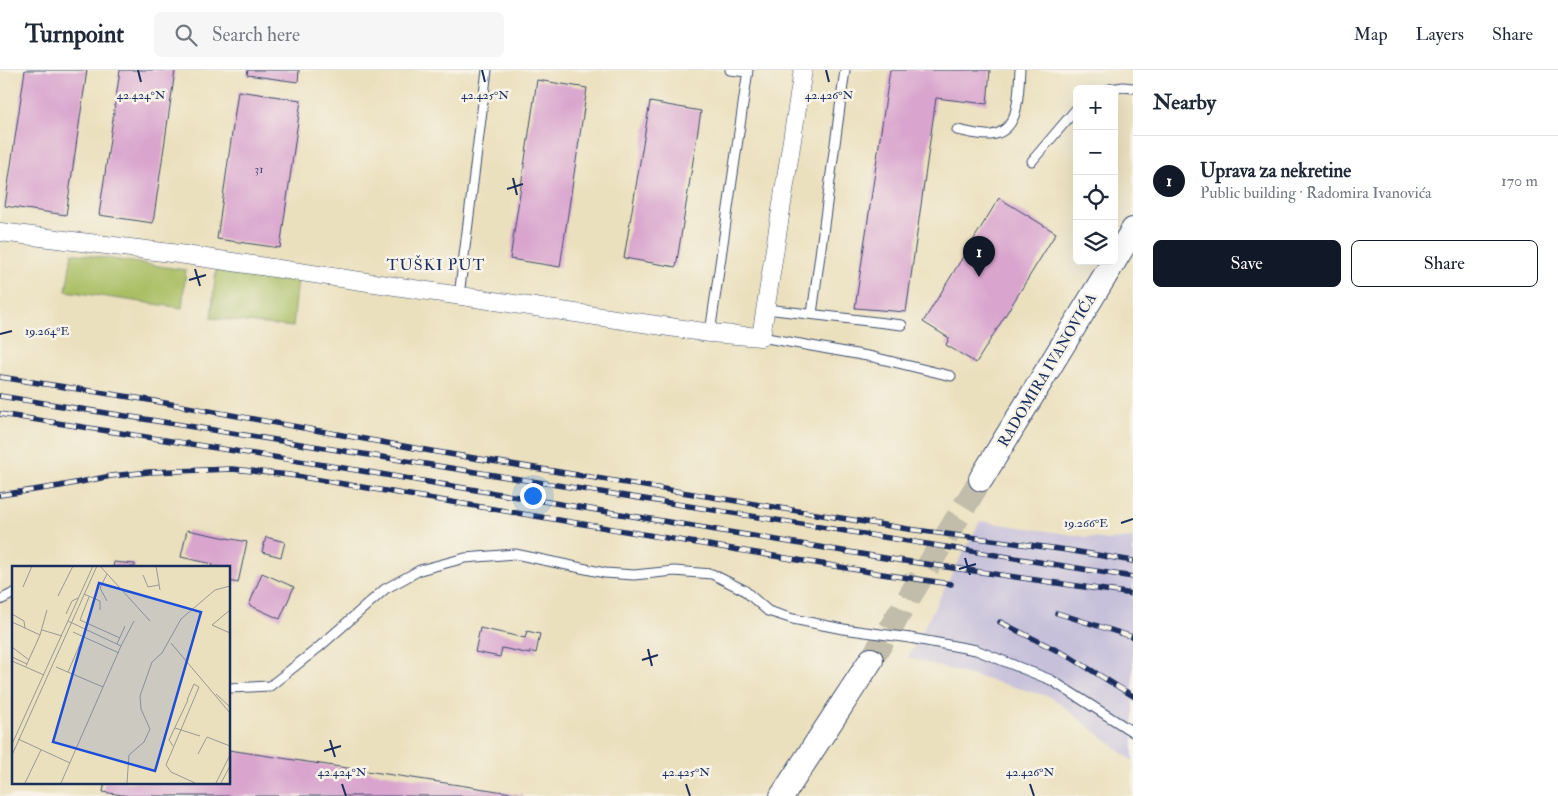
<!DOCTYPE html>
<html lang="en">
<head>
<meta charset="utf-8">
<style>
  :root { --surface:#fff; --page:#f6f6f7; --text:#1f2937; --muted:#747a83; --line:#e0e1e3; --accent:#111827 }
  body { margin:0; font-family:"IM FELL Double Pica",serif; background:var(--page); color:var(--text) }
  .controls { position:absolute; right:15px; top:15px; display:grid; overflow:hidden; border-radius:8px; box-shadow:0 5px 20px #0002 }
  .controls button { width:45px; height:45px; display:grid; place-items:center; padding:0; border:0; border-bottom:1px solid var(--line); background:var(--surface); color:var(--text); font:25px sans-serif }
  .you { position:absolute; left:532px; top:425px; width:18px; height:18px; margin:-12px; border:4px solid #fff; border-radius:50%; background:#1a73e8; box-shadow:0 0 0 8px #1a73e833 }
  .badge { display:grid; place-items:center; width:32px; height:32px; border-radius:50%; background:var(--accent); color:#fff; font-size:16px; font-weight:700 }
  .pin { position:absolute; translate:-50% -41px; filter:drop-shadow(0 1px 2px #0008) }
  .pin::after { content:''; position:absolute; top:26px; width:18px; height:15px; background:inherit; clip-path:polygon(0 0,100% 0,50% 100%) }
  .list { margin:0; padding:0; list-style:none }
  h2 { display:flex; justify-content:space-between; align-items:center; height:65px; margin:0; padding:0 20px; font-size:21px }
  h2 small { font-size:16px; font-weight:400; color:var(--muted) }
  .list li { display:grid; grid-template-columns:32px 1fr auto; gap:15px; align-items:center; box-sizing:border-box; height:90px; padding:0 20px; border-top:1px solid var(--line) }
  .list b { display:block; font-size:19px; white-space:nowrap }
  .list p { margin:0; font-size:16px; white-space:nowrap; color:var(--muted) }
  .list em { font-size:16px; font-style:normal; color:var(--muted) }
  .actions { display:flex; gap:10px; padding:15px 20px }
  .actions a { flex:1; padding:11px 0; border:1px solid var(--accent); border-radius:8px; text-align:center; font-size:18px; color:var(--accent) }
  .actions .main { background:var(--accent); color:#fff }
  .icon { flex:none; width:28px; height:28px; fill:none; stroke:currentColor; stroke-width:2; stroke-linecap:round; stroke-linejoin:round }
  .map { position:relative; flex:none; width:1133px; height:726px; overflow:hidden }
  header { display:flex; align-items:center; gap:30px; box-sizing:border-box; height:70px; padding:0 25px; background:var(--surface); border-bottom:1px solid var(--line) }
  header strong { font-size:24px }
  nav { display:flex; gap:28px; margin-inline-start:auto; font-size:18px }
  .search { width:350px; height:45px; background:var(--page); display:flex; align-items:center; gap:12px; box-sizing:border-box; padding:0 18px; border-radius:8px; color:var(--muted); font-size:19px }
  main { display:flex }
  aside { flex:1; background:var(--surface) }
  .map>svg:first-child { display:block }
  .industrial { fill:#c6c0da }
  .green { fill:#a9be62; stroke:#627660 }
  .building { fill:#d9a5ce }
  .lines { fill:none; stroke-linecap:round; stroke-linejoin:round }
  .secondary-tunnel { stroke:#c1bdaa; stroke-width:24; stroke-dasharray:24 12; stroke-linecap:butt }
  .service-casing { stroke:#3a4a6c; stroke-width:11 }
  .minor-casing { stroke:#3a4a6c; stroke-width:19 }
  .secondary-casing { stroke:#3a4a6c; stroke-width:26 }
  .service { stroke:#fff; stroke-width:9 }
  .minor { stroke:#fff; stroke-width:18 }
  .secondary { stroke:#fff; stroke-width:24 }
  .rail-casing { stroke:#1b2f5e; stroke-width:5.5 }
  .rail { stroke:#f7f3e8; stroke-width:4; stroke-dasharray:11; stroke-linecap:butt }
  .service-bridge-casing { stroke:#3a4a6c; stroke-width:11; stroke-linecap:butt }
  .service-bridge { stroke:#fff; stroke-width:9 }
  .ticks { fill:none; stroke:#1b2f5e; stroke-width:2 }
  .labels { text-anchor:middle; stroke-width:5; stroke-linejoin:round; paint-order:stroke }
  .number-label { font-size:12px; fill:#4a4c7a }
  .street-label { font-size:15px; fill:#1b2f5e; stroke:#f7f3e8 }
  .neighbourhood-label { font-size:16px; letter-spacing:1px; fill:#1b2f5e; stroke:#f7f3e8 }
  .inset-road { fill:none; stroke:#989997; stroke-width:1 }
  .view { fill:#1d4ed8; fill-opacity:0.15; stroke:#1d4ed8; stroke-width:2.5 }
  .inset-edge { fill:none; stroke:#1b2f5e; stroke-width:2.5 }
  .ticks-label { font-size:12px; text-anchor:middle; fill:#1b2f5e; stroke:#f7f3e8; stroke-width:5; stroke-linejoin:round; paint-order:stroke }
</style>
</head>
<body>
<header>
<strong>Turnpoint</strong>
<div class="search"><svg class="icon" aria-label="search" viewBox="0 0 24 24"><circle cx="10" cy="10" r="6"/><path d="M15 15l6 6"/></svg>Search here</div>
<nav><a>Map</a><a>Layers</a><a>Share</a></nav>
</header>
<main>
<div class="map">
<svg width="1133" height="726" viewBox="0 0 1133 726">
  <rect width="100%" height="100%" fill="#f7f3e8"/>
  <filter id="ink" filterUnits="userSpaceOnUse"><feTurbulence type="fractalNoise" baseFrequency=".02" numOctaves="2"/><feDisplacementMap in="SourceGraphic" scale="10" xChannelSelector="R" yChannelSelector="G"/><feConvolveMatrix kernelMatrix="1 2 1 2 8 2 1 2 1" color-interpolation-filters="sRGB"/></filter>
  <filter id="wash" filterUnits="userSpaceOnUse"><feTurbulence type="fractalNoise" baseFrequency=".0096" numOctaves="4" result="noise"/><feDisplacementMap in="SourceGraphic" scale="20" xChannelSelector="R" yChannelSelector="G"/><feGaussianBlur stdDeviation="1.12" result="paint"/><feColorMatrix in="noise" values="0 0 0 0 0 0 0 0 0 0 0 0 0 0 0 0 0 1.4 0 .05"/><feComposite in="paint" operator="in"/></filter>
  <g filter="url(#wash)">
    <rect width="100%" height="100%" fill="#ebe0bd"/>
    <polygon class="industrial" points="980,451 1108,470 1133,468 1133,691 1051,627 908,588"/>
    <g class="green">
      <polygon points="72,183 186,200 182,238 66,221"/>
      <polygon points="216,200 298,209 293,257 211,248"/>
    </g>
    <g id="blocks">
      <g class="building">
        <polygon points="25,0 87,0 66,145 5,136"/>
        <polygon points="120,0 166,0 175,1 153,153 99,145"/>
        <polygon points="248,0 299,0 298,12 247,5"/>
        <polygon points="890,0 990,0 987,34 936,28 906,242 855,238"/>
        <polygon points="537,10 587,18 560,197 510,189"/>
        <polygon points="238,21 301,30 280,178 217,169"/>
        <polygon points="650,32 701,41 676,197 624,188"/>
        <polygon points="999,128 1056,163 976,293 946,275 949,268 923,252"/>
        <polygon points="187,460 247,472 238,513 229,511 229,497 212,497 213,494 181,487"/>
        <polygon points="266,467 285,472 281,487 262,482"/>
        <polygon points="114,492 135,494 135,497 113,497"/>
        <polygon points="262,503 294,517 280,549 249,535"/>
        <polygon points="480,558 525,568 527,561 540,564 536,583 530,581 530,584 502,578 500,587 475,582"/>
        <polygon points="229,680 524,725 523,726 129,726 103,722 105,712 229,712"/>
      </g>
    </g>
  </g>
  <g filter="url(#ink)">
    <use href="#blocks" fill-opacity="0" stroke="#3a4a6c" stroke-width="1"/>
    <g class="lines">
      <polyline class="secondary-tunnel" points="871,590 981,409"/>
      <g class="service-casing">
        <g id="service">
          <polyline points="730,0 747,2"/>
          <polyline points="1110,19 1123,17 1133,18"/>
          <path d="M 957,60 C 967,62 981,66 991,65 C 1021,61 1018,23 1020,0"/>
          <polyline points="1032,91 1077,38"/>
          <polyline points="459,226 487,0"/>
          <polyline points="766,239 902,255"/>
          <polyline points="812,244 845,0"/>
          <polyline points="710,263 748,0"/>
          <polyline points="761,267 873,287 951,306"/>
          <polyline points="0,530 14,523"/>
          <polyline points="910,568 976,580 1051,610 1133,662"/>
          <polyline points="229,618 270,616 318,578 385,519 420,500 465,488 515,484 605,503 634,505 674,501 712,504 744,520 768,541 793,549 843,559"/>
        </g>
      </g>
      <g class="minor-casing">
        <polyline id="minor" points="0,162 179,184 710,263 761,267 803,0"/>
      </g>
      <g class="secondary-casing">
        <g id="secondary">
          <polyline points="1114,191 1133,160"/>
          <polyline points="981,409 1114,191"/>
          <polyline points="782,726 871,590"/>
        </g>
      </g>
      <use href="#service" class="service"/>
      <use href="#minor" class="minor"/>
      <use href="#secondary" class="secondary"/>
      <g class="rail-casing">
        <g id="rail">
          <polyline points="0,307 143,329 431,381 908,459 1067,480 1133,491"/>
          <polyline points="0,326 1133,507"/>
          <polyline points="0,344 356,400 891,489 1133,524"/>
          <polyline points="0,425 60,416 111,406 149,402 232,399 290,405 882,504 951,514"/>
          <polyline points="1057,543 1133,567"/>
          <polyline points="1000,552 1070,587 1133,626"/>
        </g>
      </g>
      <use href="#rail" class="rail"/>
      <g class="service-bridge-casing">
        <polyline id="service-bridge" points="843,559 910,568"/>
      </g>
      <use href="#service-bridge" class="service-bridge"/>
    </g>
  </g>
  <path class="ticks" d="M 138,0 L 141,12M 482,0 L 485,12M 826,0 L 829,12M 513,108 L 517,125M 507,119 L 523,114M 195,199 L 200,216M 189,210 L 206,205M 0,264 L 12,261M 1121,453 L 1133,449M 965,488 L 970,505M 959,499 L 976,494M 648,579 L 652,596M 642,590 L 658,585M 330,670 L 335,687M 324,681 L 341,676M 342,714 L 346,726M 686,714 L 690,726M 1030,714 L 1034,726"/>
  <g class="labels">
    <g class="number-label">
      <text x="259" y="103">31</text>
    </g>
    <g class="street-label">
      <text transform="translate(1047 300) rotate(-59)" y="5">RADOMIRA IVANOVIĆA</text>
    </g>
    <g class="neighbourhood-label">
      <text x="436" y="200">TUŠKI PUT</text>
    </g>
  </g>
  <g transform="translate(12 496)">
    <rect width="218" height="218" fill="#ebe0bd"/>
    <path class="inset-road" d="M 88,0 L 138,55M 144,0 L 148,24M 95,8 L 88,22 L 95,35M 131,9 L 136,21 L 147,19M 11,21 L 20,0M 72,28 L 88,35 L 88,44M 46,30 L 61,0M 77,31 L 68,54 L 108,72M 218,44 L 200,59 L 218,67M 0,48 L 12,55 L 13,62M 54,48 L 60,35 L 66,32M 0,56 L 28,69 L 14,100M 30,64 L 50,70M 61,66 L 107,87M 28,69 L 35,44M 159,77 L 218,147M 105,78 L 113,60M 109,80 L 122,55M 0,81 L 17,94M 0,91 L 15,98M 0,95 L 32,109M 44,101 L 91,121M 56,106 L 71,71M 204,128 L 218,141M 175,134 L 182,118 L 187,121 L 154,199 L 159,206 L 183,217M 163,162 L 188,170M 6,173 L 58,197M 0,178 L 81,0M 161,180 L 157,174 L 176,134M 186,188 L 195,171 L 218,180M 0,189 L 85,0M 13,217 L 29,184M 49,217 L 109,80 L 56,55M 115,217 L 117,189 L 132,176 L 138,163 L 129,143 L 128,130 L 140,96 L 150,87 L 169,53 L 203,24 L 218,20M 204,217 L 218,189M 209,217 L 218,200"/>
    <path class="view" d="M 87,17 L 189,46 L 143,205 L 41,176 Z"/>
    <rect width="218" height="218" class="inset-edge"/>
  </g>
  <g class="ticks-label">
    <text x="141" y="29">42.424°N</text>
    <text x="485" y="29">42.425°N</text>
    <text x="829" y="29">42.426°N</text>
    <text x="47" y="265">19.264°E</text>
    <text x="1086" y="457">19.266°E</text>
    <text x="342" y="706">42.424°N</text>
    <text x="686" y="706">42.425°N</text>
    <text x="1030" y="706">42.426°N</text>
  </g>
</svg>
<div class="controls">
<button>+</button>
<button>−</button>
<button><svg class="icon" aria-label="locate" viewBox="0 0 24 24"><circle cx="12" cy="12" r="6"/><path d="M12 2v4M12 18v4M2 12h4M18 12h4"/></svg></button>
<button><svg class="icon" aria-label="layers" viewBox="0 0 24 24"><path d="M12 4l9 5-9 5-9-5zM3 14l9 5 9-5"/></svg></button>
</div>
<div class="you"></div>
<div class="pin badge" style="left:979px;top:207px">1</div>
</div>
<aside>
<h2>Nearby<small></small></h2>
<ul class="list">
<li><span class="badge">1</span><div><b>Uprava za nekretine</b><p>Public building · Radomira Ivanovića</p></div><em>170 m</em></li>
</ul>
<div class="actions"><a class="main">Save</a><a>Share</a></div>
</aside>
</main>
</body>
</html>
